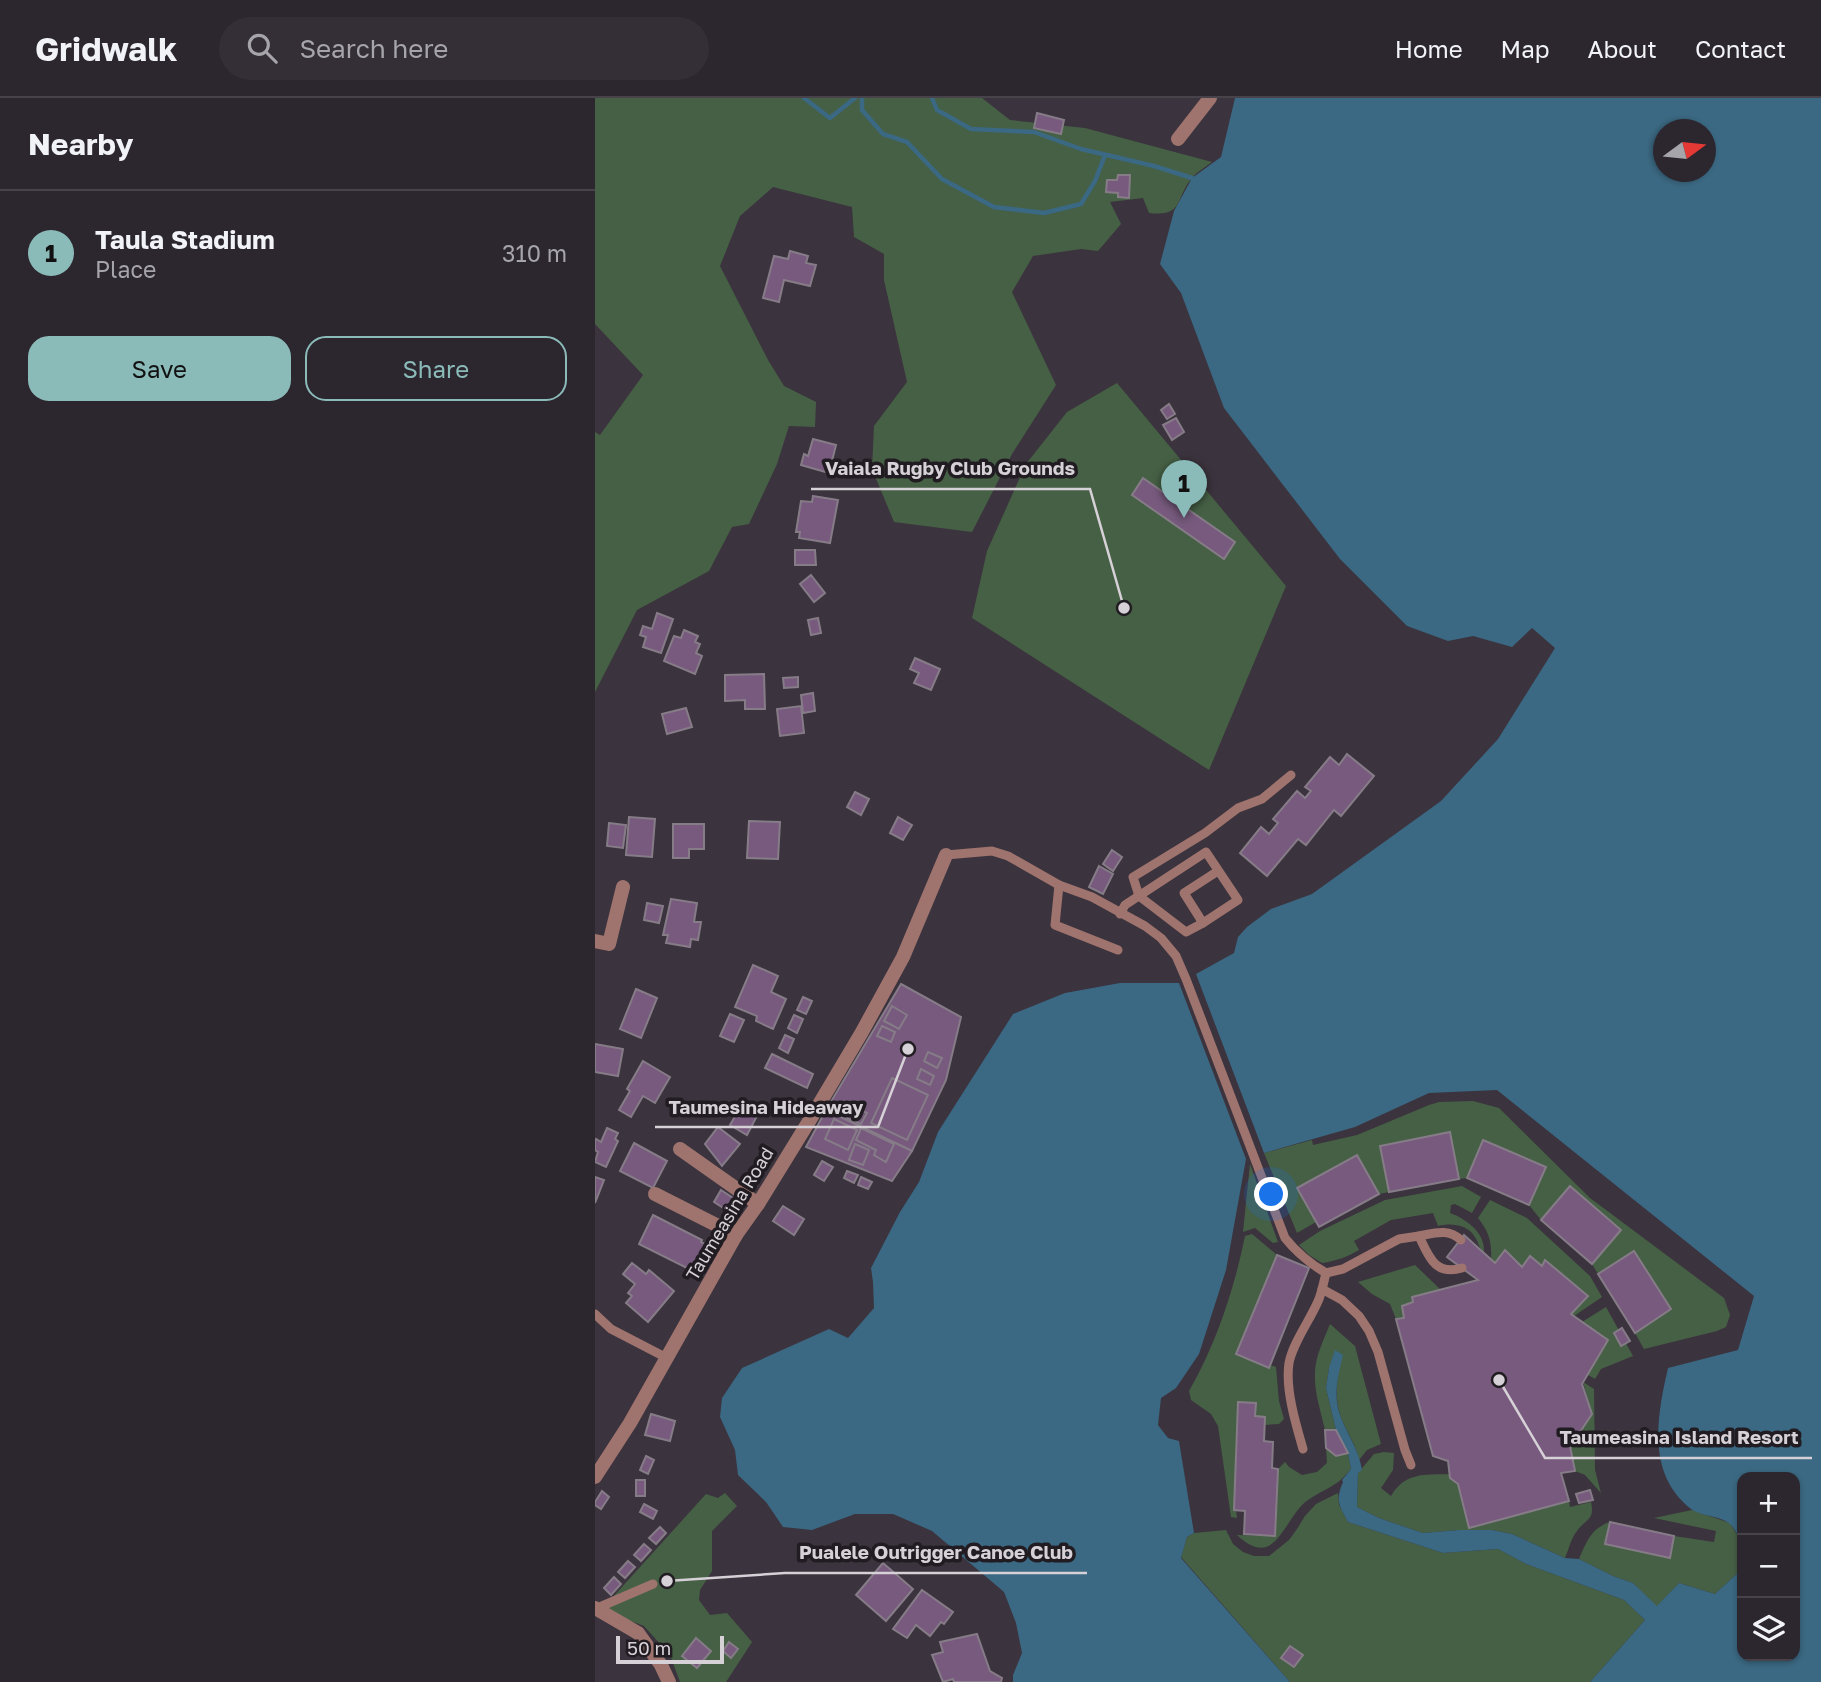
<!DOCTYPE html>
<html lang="en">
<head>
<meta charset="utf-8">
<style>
  :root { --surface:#2c262e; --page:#342e36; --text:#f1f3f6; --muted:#a6a5aa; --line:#48434a; --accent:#8bbbb9 }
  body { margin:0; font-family:"Golos Text",sans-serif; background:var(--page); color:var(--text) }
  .controls { position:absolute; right:21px; bottom:21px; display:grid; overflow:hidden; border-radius:14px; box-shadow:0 2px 5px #0004 }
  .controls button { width:63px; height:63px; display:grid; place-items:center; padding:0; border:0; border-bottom:2px solid var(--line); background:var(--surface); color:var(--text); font:35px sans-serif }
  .compass { position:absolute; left:1058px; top:21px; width:63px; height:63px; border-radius:50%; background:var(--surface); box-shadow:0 2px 5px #0004; rotate:75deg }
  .scale { position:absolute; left:21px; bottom:18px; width:108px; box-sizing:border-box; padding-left:7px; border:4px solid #d6d0d7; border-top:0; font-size:19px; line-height:24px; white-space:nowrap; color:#d6d0d7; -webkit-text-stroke:5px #201c21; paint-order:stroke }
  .you { position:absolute; left:677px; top:1097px; width:24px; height:24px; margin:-18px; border:5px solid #fff; border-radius:50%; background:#1a73e8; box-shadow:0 0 0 10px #1a73e833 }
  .badge { display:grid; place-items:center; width:46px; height:46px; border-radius:50%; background:var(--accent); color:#111; font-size:23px; font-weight:700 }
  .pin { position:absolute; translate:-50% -58px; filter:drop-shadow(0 2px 4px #0008) }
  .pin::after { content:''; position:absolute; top:37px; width:24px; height:21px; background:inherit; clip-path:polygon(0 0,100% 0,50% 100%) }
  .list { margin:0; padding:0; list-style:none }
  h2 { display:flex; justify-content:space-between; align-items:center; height:91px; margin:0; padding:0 28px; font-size:30px }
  h2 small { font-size:23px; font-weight:400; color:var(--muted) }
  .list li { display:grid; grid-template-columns:46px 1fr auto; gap:21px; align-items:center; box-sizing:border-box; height:126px; padding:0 28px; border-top:2px solid var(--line) }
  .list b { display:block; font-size:26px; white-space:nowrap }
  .list p { margin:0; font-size:23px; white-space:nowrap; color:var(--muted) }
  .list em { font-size:23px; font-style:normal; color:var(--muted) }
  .actions { display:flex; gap:14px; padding:21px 28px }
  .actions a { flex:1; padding:16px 0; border:2px solid var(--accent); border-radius:21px; text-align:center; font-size:24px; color:var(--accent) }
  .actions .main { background:var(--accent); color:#111 }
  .icon { flex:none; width:38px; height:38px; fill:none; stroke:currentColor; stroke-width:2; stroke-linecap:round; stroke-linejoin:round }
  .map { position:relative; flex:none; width:1226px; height:1584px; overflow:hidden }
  header { display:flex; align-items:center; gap:42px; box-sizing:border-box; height:98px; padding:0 35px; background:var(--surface); border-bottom:2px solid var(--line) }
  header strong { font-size:33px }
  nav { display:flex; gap:38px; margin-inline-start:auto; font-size:24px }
  .search { width:490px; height:63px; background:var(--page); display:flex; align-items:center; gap:18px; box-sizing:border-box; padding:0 24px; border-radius:38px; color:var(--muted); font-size:26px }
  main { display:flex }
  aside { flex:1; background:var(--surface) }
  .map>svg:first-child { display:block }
  .green { fill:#466045 }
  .water { fill:#3b6882; fill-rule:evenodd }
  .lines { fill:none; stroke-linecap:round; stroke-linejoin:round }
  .stream { stroke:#3b6882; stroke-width:4.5 }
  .building { fill:#775a7d; stroke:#867c88; stroke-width:2 }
  .lane { stroke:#9f746e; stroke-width:9 }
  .street { stroke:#9f746e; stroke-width:14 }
  .labels { text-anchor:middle; stroke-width:7; stroke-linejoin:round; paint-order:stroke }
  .street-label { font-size:18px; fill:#d6d0d7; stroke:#201c21 }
  .leader { fill:none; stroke:#d6d0d7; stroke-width:2.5 }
  .callout-dot { fill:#d6d0d7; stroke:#201c21; stroke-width:2.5 }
  .callout-label { font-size:19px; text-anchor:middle; font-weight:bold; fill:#d6d0d7; stroke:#201c21; stroke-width:7; stroke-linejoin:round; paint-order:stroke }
</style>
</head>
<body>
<header>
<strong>Gridwalk</strong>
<div class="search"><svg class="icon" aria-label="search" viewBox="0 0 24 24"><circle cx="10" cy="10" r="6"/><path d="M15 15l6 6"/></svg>Search here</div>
<nav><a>Home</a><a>Map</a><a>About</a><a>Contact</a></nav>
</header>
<main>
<aside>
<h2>Nearby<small></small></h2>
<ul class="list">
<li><span class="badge">1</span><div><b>Taula Stadium</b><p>Place</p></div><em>310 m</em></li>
</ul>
<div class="actions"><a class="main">Save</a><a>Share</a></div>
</aside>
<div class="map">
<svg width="1226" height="1584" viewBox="0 0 1226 1584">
  <rect width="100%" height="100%" fill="#3b333d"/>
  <g class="green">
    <path d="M 0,0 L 387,0 L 415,22 L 490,30 L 617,64 C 611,69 603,73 598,79 C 579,99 591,119 554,115 L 548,100 L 515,104 L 526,126 L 503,153 L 486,151 L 438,158 L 417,194 L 461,287 L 417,356 L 377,434 L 299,424 L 277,371 L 279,328 L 312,284 L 289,182 L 289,156 L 259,139 L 257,109 L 178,89 L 145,118 L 125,168 L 173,262 L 189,288 L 221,304 L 220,329 L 194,328 L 182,366 L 154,426 L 137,429 L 114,473 L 42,512 L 0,594 L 0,334 L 5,337 L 48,277 L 0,226 Z"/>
    <polygon points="522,285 691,488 614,672 377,520 392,453 431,366 472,314"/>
    <polygon points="878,1003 904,1010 995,1100 1129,1200 1135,1217 1131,1229 1122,1233 1049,1251 1040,1235 1076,1211 1039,1153 1003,1176 997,1166 1026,1132 976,1088 946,1122 934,1107 950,1069 888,1042 872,1080 864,1081 855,1034 786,1048 794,1094 784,1096 762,1057 702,1090 721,1124 702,1135 669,1055 717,1042 718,1047 762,1037 834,1007 844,1004"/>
    <polygon points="655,1066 683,1144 678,1145 660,1130 648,1134"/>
    <path d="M 867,1088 L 886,1099 L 877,1115 L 860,1106 L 856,1107 L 855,1115 C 871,1121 890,1134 889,1154 C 883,1149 884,1145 880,1139 C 872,1126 856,1125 843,1128 L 838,1115 L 796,1122 L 759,1143 L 764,1152 C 752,1159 741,1163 727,1165 L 714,1157 L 704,1147 L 725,1133 L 790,1102 Z"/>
    <path d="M 895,1102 L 932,1120 L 995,1178 L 1007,1199 L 979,1218 L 976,1216 L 993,1197 L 950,1162 L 947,1168 L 927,1169 L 910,1152 L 900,1165 L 896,1161 C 897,1144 894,1134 883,1120 Z"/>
    <path d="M 657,1136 L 682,1157 L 641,1256 L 681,1269 L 684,1303 L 689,1321 L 684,1326 L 669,1327 L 660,1318 L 660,1305 L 643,1304 L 639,1412 L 641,1412 L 642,1420 L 636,1419 L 623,1328 L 616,1316 L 596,1302 L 594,1293 C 621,1246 639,1192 650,1138 Z"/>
    <polygon points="820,1167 846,1192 817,1199 818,1204 807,1209 809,1220 801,1221 795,1206 777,1196 763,1184"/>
    <polygon points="1011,1209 1038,1258 1006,1271 1000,1281 993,1277 1013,1242 987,1224"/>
    <path d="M 735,1226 L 760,1248 L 786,1346 L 772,1352 L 764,1362 C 761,1347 753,1336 747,1322 C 741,1308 741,1292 743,1278 L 734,1270 L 731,1290 L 741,1332 L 730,1332 C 726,1314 719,1294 720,1275 C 720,1259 729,1241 735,1226 Z"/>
    <polygon points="988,1284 999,1291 1000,1372 1006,1395 990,1377 980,1373 973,1338 985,1334 997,1316"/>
    <path d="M 731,1350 L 741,1358 L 753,1355 L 756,1371 C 751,1376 747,1382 740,1386 C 730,1393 716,1398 707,1407 C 687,1428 678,1471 642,1437 L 680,1438 L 683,1371 L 690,1364 L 694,1369 L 707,1377 L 722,1374 L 732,1365 Z"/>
    <path d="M 789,1354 L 799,1355 L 798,1372 L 786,1390 L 796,1398 C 810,1374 829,1377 854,1376 L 855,1380 L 863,1386 L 874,1430 L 974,1403 L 975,1409 L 996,1404 C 1000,1423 991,1420 982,1433 C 976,1440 974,1451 970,1460 L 917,1436 L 897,1432 L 864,1432 L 828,1435 L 784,1420 L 762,1409 L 763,1375 L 779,1356 Z"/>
    <polygon points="130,1395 142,1408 117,1433 117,1473 105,1492 104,1502 115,1517 132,1515 157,1544 131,1584 85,1584 75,1557 49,1528 20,1517 8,1510 111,1396 123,1400"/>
    <polygon points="743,1395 744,1407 753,1424 848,1455 903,1451 931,1466 1029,1502 1050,1522 995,1584 695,1584 586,1459 592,1439 599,1435 631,1432 638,1446 648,1454 659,1458 674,1458 694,1442 702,1431 710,1418 721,1406"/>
    <path d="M 1097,1412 L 1135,1425 L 1147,1445 L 1147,1471 L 1120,1496 L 1084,1485 L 1062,1509 L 1038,1485 L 1018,1478 L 984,1461 C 991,1445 996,1430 1015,1424 L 1011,1446 L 1075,1460 L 1079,1438 L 1119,1444 L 1121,1433 L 1059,1420 Z"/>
  </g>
  <g class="water">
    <path d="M 640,0 L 1226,0 L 1226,1584 L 995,1584 L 1050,1522 L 1029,1502 L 931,1466 L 903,1451 L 848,1455 L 753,1424 C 744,1408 740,1402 748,1384 L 747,1382 L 756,1371 L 753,1355 L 741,1332 L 731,1290 L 734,1270 L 740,1252 L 748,1257 C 743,1278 737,1300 747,1322 C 754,1339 764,1353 767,1372 L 763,1375 L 762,1409 L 784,1420 L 828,1435 L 864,1432 L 897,1432 L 917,1436 L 970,1460 L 984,1461 L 1018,1478 L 1038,1485 L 1062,1508 L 1084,1485 L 1120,1496 L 1147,1471 L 1147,1558 L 1200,1558 L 1200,1379 L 1147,1379 L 1147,1445 C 1144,1440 1140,1431 1136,1427 C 1126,1417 1107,1419 1096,1411 C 1051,1376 1062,1318 1073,1270 L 1143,1252 L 1159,1198 L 902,992 L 834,995 L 760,1029 L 669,1055 L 601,876 L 639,855 L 643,839 L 652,829 L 676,811 L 717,796 L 846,703 L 903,641 L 960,550 L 937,530 L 917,549 L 878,538 L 853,543 L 812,528 L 745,461 L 629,310 L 586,195 L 565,166 L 579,113 L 597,80 L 626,59 ZM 1069,32 L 1111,32 L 1111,74 L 1069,74 Z"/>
    <polygon points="525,885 584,885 651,1061 631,1172 604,1256 581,1290 566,1300 563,1327 573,1340 584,1343 599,1435 592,1439 586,1460 695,1584 418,1584 418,1577 427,1555 421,1525 409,1494 337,1433 298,1416 260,1416 217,1432 188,1429 171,1404 143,1377 140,1352 125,1319 127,1300 147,1270 234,1231 253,1240 279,1210 278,1184 276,1170 305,1114 324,1084 343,1034 418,916 470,895"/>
  </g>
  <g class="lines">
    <g class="stream">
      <polyline points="209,0 235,20 260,0"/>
      <polyline points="267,0 267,12 288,36 312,44 347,81 399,109 449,115 486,106 500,83 510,57"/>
      <polyline points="337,0 342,12 376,31 439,34 486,51 559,68 597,80"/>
    </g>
  </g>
  <g class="building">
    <polygon points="442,15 469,22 466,36 439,30"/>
    <polygon points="523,77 535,77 534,100 523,99 523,95 511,94 512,82 522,82"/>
    <polygon points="195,153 213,158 211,165 221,167 215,188 189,182 184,204 168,200 179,158 193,161"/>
    <polygon points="574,306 580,316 572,321 566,312"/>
    <polygon points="581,320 589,334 577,342 568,327"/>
    <polygon points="218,341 241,347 234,375 206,367 209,356 213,358"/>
    <polygon points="548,380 640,444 629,461 537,397"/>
    <polygon points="218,398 243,402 235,445 204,440 205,434 201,434 206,403 217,404"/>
    <polygon points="200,452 220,452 221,467 200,467"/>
    <polygon points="216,477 230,495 219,504 205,486"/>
    <polygon points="62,515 78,521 66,555 48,549 51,539 45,537 48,528 57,531"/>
    <polygon points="223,520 226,535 216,537 213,522"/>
    <polygon points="89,532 103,538 100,544 105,546 101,555 107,558 100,576 69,563 79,538 86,540"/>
    <polygon points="320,560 345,571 336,592 319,585 324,575 315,571"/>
    <polygon points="169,576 170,611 150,611 150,602 130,603 130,577"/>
    <polygon points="203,579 203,589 189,590 188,580"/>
    <polygon points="218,595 220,613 208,615 206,597"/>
    <polygon points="206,608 209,635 185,638 182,611"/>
    <polygon points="91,610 97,629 72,636 67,616"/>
    <polygon points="752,656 779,678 746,718 739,712 711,747 703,741 672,778 645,755 666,729 674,736 683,725 678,721 702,693 710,700 716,693 710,689 735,659 744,667"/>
    <polygon points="260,694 274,701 266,717 252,709"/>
    <polygon points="34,719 60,721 57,759 31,757"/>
    <polygon points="303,719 317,727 308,742 295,735"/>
    <polygon points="154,723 185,724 183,761 152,760"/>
    <polygon points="14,725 31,727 28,750 12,748"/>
    <polygon points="78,726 109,726 109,751 94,751 94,760 78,760"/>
    <polygon points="517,752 527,759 518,773 508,766"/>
    <polygon points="504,768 518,776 508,796 494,789"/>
    <polygon points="76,801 102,805 99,824 106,824 103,842 96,841 95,849 71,845 73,837 68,837"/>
    <polygon points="52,805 68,808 64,825 49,822"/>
    <polygon points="158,867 183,878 176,894 191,901 178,931 161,923 162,918 140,909"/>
    <polygon points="306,886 366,919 351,982 317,1053 231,1012"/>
    <polygon points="41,891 62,900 46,940 25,931"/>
    <polygon points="208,899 217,903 211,916 202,912"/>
    <polygon points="297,908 312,917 304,931 289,923"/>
    <polygon points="135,916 149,922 139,944 125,938"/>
    <polygon points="199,917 208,921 202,935 193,930"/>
    <polygon points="287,928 300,934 296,944 282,938"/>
    <polygon points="190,937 199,941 193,955 184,950"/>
    <polygon points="0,946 28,951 23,978 0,974"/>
    <polygon points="333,954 347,960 342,970 329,963"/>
    <polygon points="177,956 218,976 212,990 170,970"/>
    <polygon points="48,963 75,979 60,1005 48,998 36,1019 24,1012 35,993 32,991"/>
    <polygon points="326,971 339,978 335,987 322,981"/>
    <polygon points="297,980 333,997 312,1042 276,1025"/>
    <polygon points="147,1007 163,1016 152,1037 135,1027"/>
    <polygon points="258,1008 272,1015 266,1026 252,1020"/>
    <polygon points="231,1012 317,1053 297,1083 211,1049"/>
    <polygon points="239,1021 262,1032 253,1052 230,1041"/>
    <polygon points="123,1029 145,1046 127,1068 110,1046"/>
    <polygon points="12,1030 23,1035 20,1041 23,1043 11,1069 0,1064 3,1054 0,1052 0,1043 1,1041 6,1044"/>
    <polygon points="266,1030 299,1046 291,1064 279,1057 281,1052 261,1042"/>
    <polygon points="855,1034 864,1081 794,1094 785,1048"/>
    <polygon points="888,1042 951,1069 934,1107 872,1080"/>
    <polygon points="39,1045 72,1063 58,1090 25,1073"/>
    <polygon points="260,1046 274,1052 268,1067 254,1062"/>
    <polygon points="762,1057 784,1096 724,1129 702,1090"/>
    <polygon points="227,1063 238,1069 229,1083 219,1077"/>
    <polygon points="252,1073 263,1077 259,1085 249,1080"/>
    <polygon points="0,1079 9,1082 0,1105"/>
    <polygon points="266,1079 277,1084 273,1091 263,1087"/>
    <polygon points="975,1088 1026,1132 997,1166 946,1122"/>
    <polygon points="126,1092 144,1104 136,1115 119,1104"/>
    <polygon points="188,1108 209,1121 199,1137 178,1123"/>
    <polygon points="58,1117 107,1142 106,1144 117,1150 104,1176 44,1146"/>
    <polygon points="869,1137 900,1165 910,1152 927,1169 935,1158 947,1168 950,1162 993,1198 976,1216 1013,1242 987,1286 997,1316 985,1334 973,1338 980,1373 966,1375 974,1403 874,1430 863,1386 855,1380 853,1363 838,1358 801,1221 809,1220 807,1208 818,1204 817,1199 883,1182 852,1159"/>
    <polygon points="1039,1153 1076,1211 1040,1235 1003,1176"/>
    <polygon points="682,1157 714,1170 674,1270 641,1256"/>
    <polygon points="37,1165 51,1176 54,1172 79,1193 53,1224 31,1205 37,1198 33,1195 40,1186 28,1176"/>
    <polygon points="1027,1230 1035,1243 1026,1248 1019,1235"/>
    <polygon points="643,1304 661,1305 660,1318 670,1319 669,1343 678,1344 677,1370 683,1371 680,1438 649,1436 650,1413 639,1412"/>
    <polygon points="56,1316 80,1323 75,1343 50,1337"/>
    <polygon points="730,1332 741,1332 753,1355 741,1358 731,1350"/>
    <polygon points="51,1358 59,1362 53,1376 45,1372"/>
    <rect x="41" y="1382" width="9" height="16"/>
    <polygon points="995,1392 998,1402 984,1405 981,1396"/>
    <polygon points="7,1393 14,1399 6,1411 0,1407 0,1404"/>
    <polygon points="49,1406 62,1413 58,1421 45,1414"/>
    <polygon points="1015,1424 1079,1438 1075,1460 1010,1446"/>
    <polygon points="65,1429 71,1435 61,1446 54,1440"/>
    <polygon points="49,1446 56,1452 46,1463 39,1457"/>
    <polygon points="33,1463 40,1469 30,1480 23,1474"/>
    <polygon points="288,1465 318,1491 291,1523 261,1497"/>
    <polygon points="19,1479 26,1486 16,1497 9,1490"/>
    <polygon points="327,1492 358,1514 349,1526 346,1524 335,1538 321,1527 312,1540 298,1531"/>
    <polygon points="382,1536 395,1573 407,1580 406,1584 359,1584 358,1581 348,1584 337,1557 348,1554 345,1544"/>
    <polygon points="101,1540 116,1553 102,1570 87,1558"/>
    <polygon points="134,1544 143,1551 136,1560 128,1553"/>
    <polygon points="695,1548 708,1557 699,1569 686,1560"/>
  </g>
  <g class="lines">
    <g class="lane">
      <path d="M 351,757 L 397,753 L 413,758 L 464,787 L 497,799 L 550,828 L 566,840 L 581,858 L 591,881 L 690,1140 C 702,1155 714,1165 731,1175"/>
      <polyline points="464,787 460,827 523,852"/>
      <polyline points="525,816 530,807 611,754 643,802 608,825 589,795 623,773"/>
      <polyline points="608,825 591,834 544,798 538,779 610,735 643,710 667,701 696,677"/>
      <path d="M 866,1142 C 853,1130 840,1135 824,1138 C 834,1159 840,1178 867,1170"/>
      <polyline points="731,1175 748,1171 804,1141 824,1138"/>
      <polyline points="727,1191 747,1202 764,1218 774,1233 783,1254 810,1352 816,1367"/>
      <polyline points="0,1216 16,1231 72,1260"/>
      <path d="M 708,1351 C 701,1327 690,1291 694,1265 C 698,1244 716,1221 724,1201 C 727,1193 729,1183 731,1175"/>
      <polyline points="0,1511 58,1486"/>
    </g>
    <g class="street">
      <polyline points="583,41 615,0"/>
      <polyline points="0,843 14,846 28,789"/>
      <polyline points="85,1051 163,1106"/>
      <polyline points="60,1096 141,1137"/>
      <polyline points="0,1379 35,1325 141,1137 163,1106 216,1020 267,934 308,859 351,757"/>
      <polyline points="0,1510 43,1535 66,1567 74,1584"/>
    </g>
  </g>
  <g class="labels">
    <g class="street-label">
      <text transform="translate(135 1116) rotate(-59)" y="6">Taumeasina Road</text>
    </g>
  </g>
  <path class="leader" d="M529 510L495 391H216M313 951L283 1029H60M904 1282L950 1360H1217M72 1483L190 1475H492"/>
  <g class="callout-dot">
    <circle cx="529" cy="510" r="7"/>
    <circle cx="313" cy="951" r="7"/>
    <circle cx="904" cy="1282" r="7"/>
    <circle cx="72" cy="1483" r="7"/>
  </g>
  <g class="callout-label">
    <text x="355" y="377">Vaiala Rugby Club Grounds</text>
    <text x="171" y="1016">Taumesina Hideaway</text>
    <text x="1084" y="1346">Taumeasina Island Resort</text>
    <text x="341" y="1461">Pualele Outrigger Canoe Club</text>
  </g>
</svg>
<div class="controls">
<button>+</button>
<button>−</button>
<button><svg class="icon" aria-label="layers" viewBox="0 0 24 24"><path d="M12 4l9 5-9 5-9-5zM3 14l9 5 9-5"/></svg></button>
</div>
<svg class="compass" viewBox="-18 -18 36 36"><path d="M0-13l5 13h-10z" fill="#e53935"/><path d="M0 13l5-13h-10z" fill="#a6a5aa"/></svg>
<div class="scale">50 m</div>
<div class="you"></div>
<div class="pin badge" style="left:589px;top:420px">1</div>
</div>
</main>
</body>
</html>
